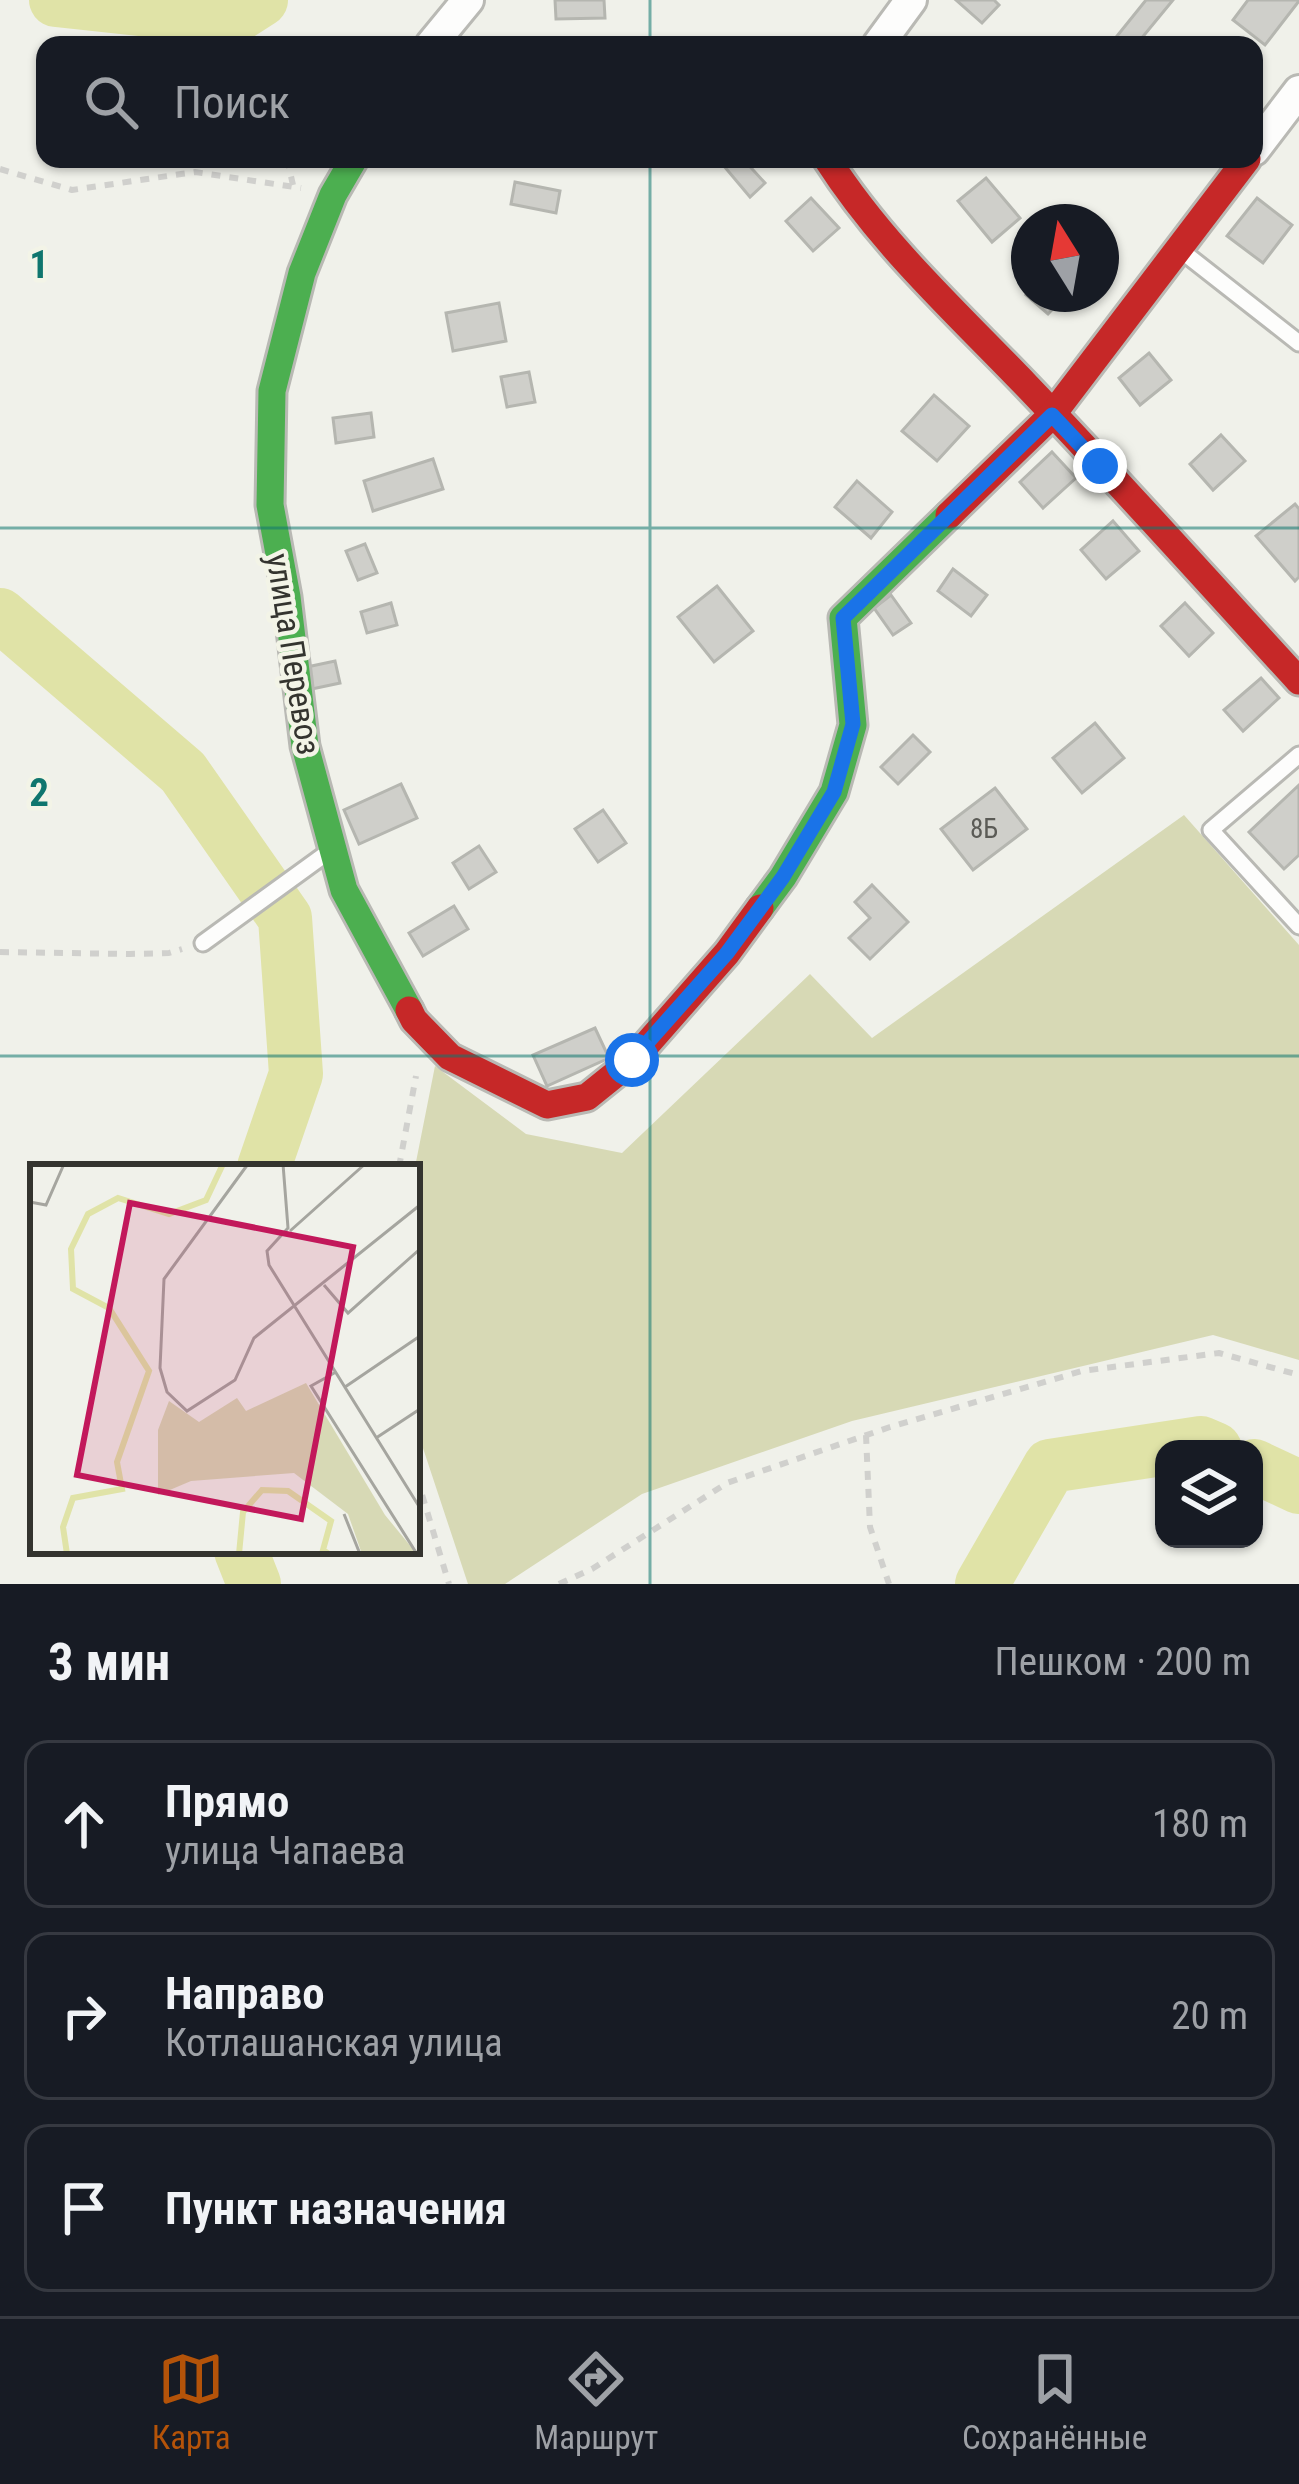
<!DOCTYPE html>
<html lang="ru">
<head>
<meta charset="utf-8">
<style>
  :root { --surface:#171b24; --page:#242831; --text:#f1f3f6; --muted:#9ea1a6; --line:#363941; --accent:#b45309 }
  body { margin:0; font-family:"Roboto Condensed",sans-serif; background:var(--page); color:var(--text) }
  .controls { position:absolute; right:36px; bottom:36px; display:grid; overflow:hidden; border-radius:24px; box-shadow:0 3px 9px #0004 }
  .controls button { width:108px; height:108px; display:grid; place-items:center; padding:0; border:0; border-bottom:3px solid var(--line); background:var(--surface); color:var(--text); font:60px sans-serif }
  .compass { position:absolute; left:1011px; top:204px; width:108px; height:108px; border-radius:50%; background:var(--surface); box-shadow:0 3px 9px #0004; rotate:349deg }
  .stop { position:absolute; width:36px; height:36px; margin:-27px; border:9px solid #1a73e8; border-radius:50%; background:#fff }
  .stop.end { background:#1a73e8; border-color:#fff; box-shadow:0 3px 12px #0008 }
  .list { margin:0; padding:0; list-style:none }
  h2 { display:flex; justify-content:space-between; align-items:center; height:156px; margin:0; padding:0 48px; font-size:51px }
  h2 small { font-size:39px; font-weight:400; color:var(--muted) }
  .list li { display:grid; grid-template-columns:78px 1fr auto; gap:36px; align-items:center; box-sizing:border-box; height:168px; margin:0 24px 24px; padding:0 24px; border:3px solid var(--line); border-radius:24px }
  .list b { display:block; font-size:45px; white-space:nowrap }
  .list p { margin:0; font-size:39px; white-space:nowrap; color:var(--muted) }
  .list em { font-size:39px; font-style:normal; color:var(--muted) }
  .icon { flex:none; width:66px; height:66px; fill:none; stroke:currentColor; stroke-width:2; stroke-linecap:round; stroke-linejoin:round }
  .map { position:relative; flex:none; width:1299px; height:1584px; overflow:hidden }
  .search { position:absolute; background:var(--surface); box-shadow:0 3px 9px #0004; left:36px; right:36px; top:36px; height:132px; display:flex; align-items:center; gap:30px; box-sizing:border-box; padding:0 42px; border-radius:24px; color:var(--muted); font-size:45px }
  .sheet { height:732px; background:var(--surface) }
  nav { display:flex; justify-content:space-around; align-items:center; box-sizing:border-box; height:168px; border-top:3px solid var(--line); background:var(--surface); font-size:33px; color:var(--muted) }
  nav a { display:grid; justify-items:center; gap:6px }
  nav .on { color:var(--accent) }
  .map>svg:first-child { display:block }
  .green { fill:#d7d9b5 }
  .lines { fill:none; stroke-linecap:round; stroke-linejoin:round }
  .river { stroke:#e0e3a7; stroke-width:54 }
  .building { fill:#cfcfca; stroke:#b5b6b0; stroke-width:3 }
  .lane-casing { stroke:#b9b9b4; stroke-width:21 }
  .street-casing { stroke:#b9b9b4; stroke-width:36 }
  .fast-casing { stroke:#b9b9b4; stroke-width:33 }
  .jam-casing { stroke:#b9b9b4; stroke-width:33 }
  .path { stroke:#d0d0cd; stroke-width:6; stroke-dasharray:9 9; stroke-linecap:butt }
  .lane { stroke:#fdfdfc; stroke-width:15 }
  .street { stroke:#fdfdfc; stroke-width:30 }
  .fast { stroke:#4caf50; stroke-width:27 }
  .jam { stroke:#c62828; stroke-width:27 }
  .route { stroke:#1a73e8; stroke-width:15 }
  .grid { fill:none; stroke:#0f766e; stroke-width:3; stroke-opacity:0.55 }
  .labels { text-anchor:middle; stroke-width:9; stroke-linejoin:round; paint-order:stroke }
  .number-label { font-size:27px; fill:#5b5b56 }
  .street-label { font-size:33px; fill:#34342f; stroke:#f3f4e7 }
  .inset-river { fill:none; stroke:#e0e3a7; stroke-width:6 }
  .inset-road { fill:none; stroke:#a5a59f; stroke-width:3 }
  .view { fill:#c2185b; fill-opacity:0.15; stroke:#c2185b; stroke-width:6 }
  .inset-edge { fill:none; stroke:#34342f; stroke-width:6 }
  .grid-label { font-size:39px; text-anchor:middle; font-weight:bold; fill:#0f766e; stroke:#f3f4e7; stroke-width:9; stroke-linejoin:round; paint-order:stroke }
</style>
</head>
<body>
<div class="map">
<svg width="1299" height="1584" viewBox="0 0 1299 1584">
  <rect width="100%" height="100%" fill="#f0f1ea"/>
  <polygon class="green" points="1184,815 1299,945 1299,1360 1213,1335 852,1421 642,1494 505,1584 468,1584 417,1430 415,1167 435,1066 526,1134 622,1153 810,974 872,1038"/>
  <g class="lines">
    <g class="river">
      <polyline points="56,0 231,19 261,0"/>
      <polyline points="0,615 183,772 285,918 296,1074 264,1167"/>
      <polyline points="1254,1466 1299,1487"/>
      <polyline points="241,1551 254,1584"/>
      <polyline points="982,1584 1050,1466 1201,1443 1215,1449"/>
    </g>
  </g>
  <g class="building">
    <polygon points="555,0 604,0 605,18 556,19"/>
    <polygon points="956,0 994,0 999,5 982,23"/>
    <polygon points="1146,0 1173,0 1136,45 1128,45 1117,36"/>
    <polygon points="1248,0 1299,0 1299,1 1265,45 1233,20"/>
    <polygon points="718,159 743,159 765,183 750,197"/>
    <polygon points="986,178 1020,218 992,242 958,201"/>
    <polygon points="515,182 560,191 556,213 511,204"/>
    <polygon points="811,198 839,228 813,251 786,221"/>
    <polygon points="1257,198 1292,225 1263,263 1227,236"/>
    <polygon points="1029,292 1029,294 1067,294 1048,314 1026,295"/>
    <polygon points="499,303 506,341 453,351 446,313"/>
    <polygon points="1149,353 1171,380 1140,405 1119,378"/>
    <polygon points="529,372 535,402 507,407 501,377"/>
    <polygon points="934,395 969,426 937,461 902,431"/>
    <polygon points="371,413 374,437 336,443 333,418"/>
    <polygon points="1221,435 1245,461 1213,490 1190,464"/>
    <polygon points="1052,452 1076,478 1043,508 1020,482"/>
    <polygon points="433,459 443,489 373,511 364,481"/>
    <polygon points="857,481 892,512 871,538 835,507"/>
    <polygon points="1295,504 1299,509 1299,577 1295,581 1256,536"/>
    <polygon points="1113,521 1139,551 1106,579 1081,550"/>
    <polygon points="365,544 377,573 358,580 346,551"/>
    <polygon points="953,569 987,595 971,616 938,591"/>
    <polygon points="717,586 753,631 714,662 678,617"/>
    <polygon points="891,595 911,623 893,635 874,608"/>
    <polygon points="391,603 397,625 367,633 361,612"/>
    <polygon points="1185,603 1213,633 1189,656 1161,626"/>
    <polygon points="335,661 340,683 312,689 307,667"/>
    <polygon points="1261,678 1279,698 1243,731 1224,710"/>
    <polygon points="1095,723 1124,758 1082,793 1053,758"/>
    <polygon points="913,735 930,752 898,784 881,767"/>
    <polygon points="401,784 417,818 359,844 344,810"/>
    <polygon points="1299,785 1299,855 1284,869 1249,832"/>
    <polygon points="995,788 1027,829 973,870 941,829"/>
    <polygon points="603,810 626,843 598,862 575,829"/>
    <polygon points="479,846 496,872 469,889 453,863"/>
    <polygon points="872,885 908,922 870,959 849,938 870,918 855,902"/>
    <polygon points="454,906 468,929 423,956 409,933"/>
    <polygon points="595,1028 609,1058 547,1086 533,1055"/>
  </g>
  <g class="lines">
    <g class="lane-casing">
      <g id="lane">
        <polyline points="1183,252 1299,343"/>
        <polyline points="1299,755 1211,830 1299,926"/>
        <polyline points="203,943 327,853"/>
      </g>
    </g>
    <g class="street-casing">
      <g id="street">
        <polyline points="431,45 468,0"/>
        <polyline points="878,45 911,0"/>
        <polyline points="1254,150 1299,91"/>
      </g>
    </g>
    <g class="fast-casing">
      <g id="fast">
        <polyline points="354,159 333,195 302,273 272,391 270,505 287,597 305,746 344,890 409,1010"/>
        <polyline points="760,908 783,877 834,792 853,725 843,618 949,515"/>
      </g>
    </g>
    <g class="jam-casing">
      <g id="jam">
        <path d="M 827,159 C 882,245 956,312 1026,385 C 1119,482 1208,582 1299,681"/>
        <polyline points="949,515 1052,415 1247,159"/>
        <polyline points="409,1010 414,1020 450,1057 547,1105 587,1097 633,1060 727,953 760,908"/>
      </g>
    </g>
    <g class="path">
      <polyline points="287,159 293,185"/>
      <polyline points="0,169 72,190 195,172 301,188"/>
      <polyline points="0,952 130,954 169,953 182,949"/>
      <polyline points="399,1167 416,1076"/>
      <polyline points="866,1435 870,1527 889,1584"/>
      <polyline points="417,1478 449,1584"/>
      <polyline points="559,1584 592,1569 727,1483 890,1427 1082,1371 1219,1353 1299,1375"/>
    </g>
    <use href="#lane" class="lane"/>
    <use href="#street" class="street"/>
    <use href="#fast" class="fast"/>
    <use href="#jam" class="jam"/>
  </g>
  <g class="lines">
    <polyline class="route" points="632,1060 727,953 783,877 834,792 853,724 843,618 1052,415 1100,466"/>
  </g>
  <path class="grid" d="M 650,0 L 650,45M 650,159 L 650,1584M 0,528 L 1299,528M 0,1056 L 1299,1056"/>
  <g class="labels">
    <g class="number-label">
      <text x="984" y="838">8Б</text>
    </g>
    <g class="street-label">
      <text transform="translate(294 654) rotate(81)" y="12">улица Перевоз</text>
    </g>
  </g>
  <g transform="translate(30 1164)">
    <rect width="390" height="390" fill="#f0f1ea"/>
    <path d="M 276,219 L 355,351 L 387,390 L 332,390 L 318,350 L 264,309 L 161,317 L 128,331 L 128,266 L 139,237 L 169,258 L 207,234 L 216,247 Z" fill="#d7d9b5"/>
    <path class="inset-river" d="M 37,390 L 33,363 L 43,334 L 92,325 L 87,298 L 119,207 L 79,144 L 43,125 L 41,85 L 58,50 L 88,34 L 139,50 L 176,36 L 193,0M 209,390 L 213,348 L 232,326 L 258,327 L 301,357 L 293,386 L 299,390"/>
    <path class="inset-road" d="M 218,0 L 134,115 L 130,204 L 137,228 L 157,247 L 205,216 L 224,174 L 390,41M 253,0 L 258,64 L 237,87 L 239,101 L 390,344M 0,38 L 16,41 L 34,0M 260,67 L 335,0M 294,121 L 318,149 L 390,85M 306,208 L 281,222 L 387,390M 315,223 L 390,172M 346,274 L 390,245M 314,350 L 330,390"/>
    <path class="view" d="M 100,39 L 323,83 L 271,355 L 47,311 Z"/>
    <rect width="390" height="390" class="inset-edge"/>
  </g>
  <g class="grid-label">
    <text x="39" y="278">1</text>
    <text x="39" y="806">2</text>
  </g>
</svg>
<div class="controls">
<button><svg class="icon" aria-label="layers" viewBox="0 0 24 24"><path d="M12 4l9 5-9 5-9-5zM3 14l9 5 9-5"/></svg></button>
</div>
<svg class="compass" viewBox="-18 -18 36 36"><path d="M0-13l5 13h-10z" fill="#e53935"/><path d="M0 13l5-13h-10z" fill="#9ea1a6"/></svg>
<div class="stop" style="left:632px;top:1060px"></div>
<div class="stop end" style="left:1100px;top:466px"></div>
<div class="search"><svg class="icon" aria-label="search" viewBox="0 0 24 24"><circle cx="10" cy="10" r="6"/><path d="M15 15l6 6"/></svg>Поиск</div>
</div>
<section class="sheet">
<h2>3 мин<small>Пешком · 200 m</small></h2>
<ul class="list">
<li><svg class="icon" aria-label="ahead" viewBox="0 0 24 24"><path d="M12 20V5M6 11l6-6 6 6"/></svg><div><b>Прямо</b><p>улица Чапаева</p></div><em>180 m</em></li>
<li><svg class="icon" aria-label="right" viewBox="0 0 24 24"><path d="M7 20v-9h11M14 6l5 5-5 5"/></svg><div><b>Направо</b><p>Котлашанская улица</p></div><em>20 m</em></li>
<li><svg class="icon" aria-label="arrive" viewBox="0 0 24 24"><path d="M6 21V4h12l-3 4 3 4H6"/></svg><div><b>Пункт назначения</b></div></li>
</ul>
</section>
<nav>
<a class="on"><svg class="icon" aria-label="map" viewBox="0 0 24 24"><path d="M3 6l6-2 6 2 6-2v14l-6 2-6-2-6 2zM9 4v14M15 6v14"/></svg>Карта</a>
<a><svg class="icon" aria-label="directions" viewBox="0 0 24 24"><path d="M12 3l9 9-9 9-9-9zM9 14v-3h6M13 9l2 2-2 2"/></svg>Маршрут</a>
<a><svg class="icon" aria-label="saved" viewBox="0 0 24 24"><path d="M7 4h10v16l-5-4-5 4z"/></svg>Сохранённые</a>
</nav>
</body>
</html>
